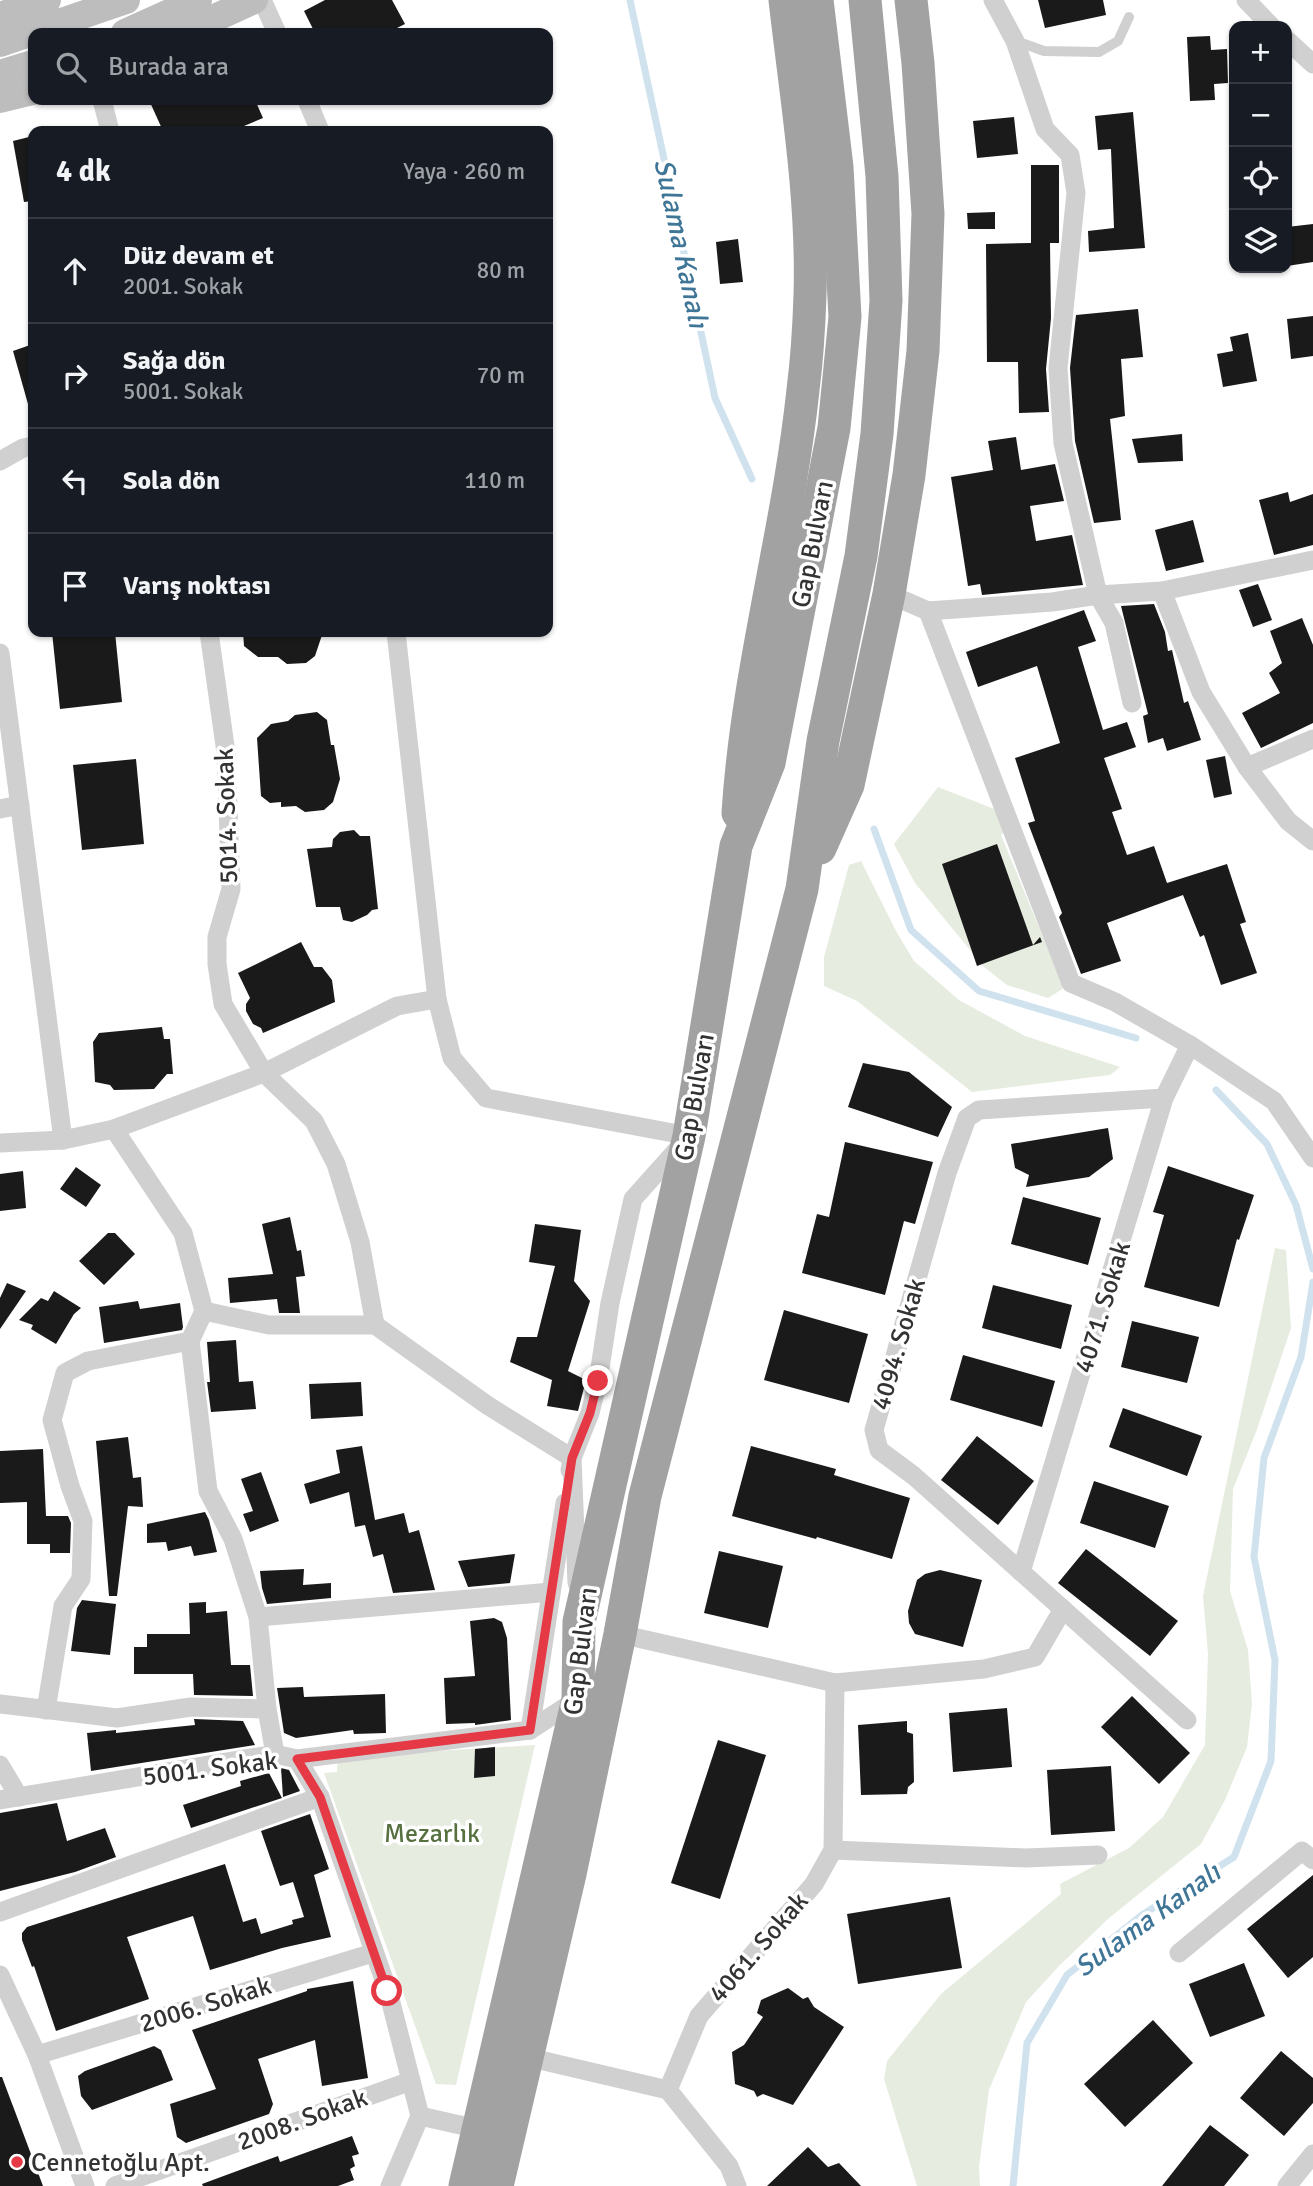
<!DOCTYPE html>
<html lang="tr">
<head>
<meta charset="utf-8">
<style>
  :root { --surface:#171b24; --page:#242831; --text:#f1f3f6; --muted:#9ea1a6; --line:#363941 }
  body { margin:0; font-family:Signika,sans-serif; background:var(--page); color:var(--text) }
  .controls { position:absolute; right:21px; top:21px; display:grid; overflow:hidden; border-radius:14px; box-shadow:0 2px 5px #0004 }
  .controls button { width:63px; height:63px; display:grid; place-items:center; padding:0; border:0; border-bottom:2px solid var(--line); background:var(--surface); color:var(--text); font:35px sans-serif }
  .stop { position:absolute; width:21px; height:21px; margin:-16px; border:5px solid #e63946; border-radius:50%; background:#fff }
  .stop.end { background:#e63946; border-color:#fff; box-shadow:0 2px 7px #0008 }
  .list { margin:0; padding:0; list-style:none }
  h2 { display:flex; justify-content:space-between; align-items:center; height:91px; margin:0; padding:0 28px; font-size:30px }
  h2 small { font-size:23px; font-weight:400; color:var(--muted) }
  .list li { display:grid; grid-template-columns:46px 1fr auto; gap:21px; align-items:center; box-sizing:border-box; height:105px; padding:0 28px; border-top:2px solid var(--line) }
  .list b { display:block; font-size:26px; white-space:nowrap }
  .list p { margin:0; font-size:23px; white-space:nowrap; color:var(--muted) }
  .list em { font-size:23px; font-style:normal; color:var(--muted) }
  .icon { flex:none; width:38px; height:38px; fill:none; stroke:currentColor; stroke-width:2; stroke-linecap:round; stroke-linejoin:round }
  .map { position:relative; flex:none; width:1313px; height:2186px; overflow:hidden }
  .search { position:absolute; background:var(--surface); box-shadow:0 2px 5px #0004; left:28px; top:28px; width:525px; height:77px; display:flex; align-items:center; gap:18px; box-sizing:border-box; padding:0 24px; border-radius:14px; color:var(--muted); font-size:26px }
  .panel { position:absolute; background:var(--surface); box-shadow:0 2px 5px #0004; left:28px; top:126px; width:525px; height:511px; border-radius:14px }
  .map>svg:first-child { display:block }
  .green { fill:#e6ecdf }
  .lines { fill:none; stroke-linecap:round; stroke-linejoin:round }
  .stream { stroke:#cfe2ee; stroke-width:7 }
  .building { fill:#1a1a1a }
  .service { stroke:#d0d0d0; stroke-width:10 }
  .minor { stroke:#d0d0d0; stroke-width:19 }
  .secondary { stroke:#bdbdbd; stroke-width:28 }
  .trunk { stroke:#a2a2a2; stroke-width:33 }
  .route { stroke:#e63946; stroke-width:9 }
  .poi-dot { fill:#e63946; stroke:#fff; stroke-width:2.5 }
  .labels { text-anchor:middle; stroke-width:7; stroke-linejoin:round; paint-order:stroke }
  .street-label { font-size:26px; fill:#333; stroke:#fff }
  .park-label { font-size:26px; fill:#56703f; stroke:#fff }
  .poi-label { font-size:26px; fill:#333; stroke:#fff; text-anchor:start }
  .water-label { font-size:28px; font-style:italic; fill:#3f7597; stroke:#fff }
</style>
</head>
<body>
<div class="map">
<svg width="1313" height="2186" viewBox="0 0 1313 2186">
  <rect width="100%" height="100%" fill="#fff"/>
  <g class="green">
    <polygon points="938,787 1002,812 1006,830 1001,835 1064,988 1048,998 1007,985 984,967 915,883 894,844"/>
    <polygon points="861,861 896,931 914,961 959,1000 1025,1036 1120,1067 1110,1075 972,1092 857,1001 824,986 824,957 849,865"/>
    <polygon points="1275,1248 1286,1250 1291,1328 1256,1432 1233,1489 1230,1591 1248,1650 1252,1704 1247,1747 1225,1800 1201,1844 1109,1918 1059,1966 1026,2002 989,2090 979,2167 980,2186 917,2186 884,2079 887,2061 941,1994 1061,1894 1060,1884 1129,1848 1163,1817 1205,1745 1208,1654 1203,1596"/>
    <polygon points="535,1745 456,2085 436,2084 324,1773 337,1772 338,1757"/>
  </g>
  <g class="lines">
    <g class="stream">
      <polyline points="630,0 715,398 752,479"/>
      <polyline points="874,829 911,930 979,991 1136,1038"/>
      <polyline points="1216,1090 1267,1144 1296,1205 1313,1269"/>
      <polyline points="1013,2186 1027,2043 1067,1975 1142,1915 1234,1857 1271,1761 1275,1660 1254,1557 1264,1458 1301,1357 1313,1282"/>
    </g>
  </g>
  <g class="building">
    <polygon points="325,0 392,0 405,24 387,33 315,33 304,11"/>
    <polygon points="1038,0 1103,0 1106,15 1045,28"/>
    <polygon points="1210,36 1211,50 1227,49 1228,83 1214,84 1215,100 1190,101 1187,37"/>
    <polygon points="149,100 255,100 263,118 232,131 163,131"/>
    <polygon points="1133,112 1145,248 1089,252 1088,231 1114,228 1111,149 1098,150 1095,116"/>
    <polygon points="1014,117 1018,154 977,158 973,121"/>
    <polygon points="33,136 33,201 24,202 13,141"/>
    <polygon points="1031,165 1059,165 1059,243 1050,243 1051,318 1046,369 1049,412 1019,413 1018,362 987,362 986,244 1031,243"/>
    <polygon points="995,212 995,229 968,229 967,213"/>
    <polygon points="1313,224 1313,262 1287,266 1287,227"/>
    <polygon points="738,239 743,282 720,284 716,242"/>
    <polygon points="1138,309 1143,357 1121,359 1125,416 1110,419 1121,520 1094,523 1075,441 1070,368 1076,315"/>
    <polygon points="1313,316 1313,356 1291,359 1287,319"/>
    <polygon points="1248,333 1257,381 1223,387 1217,354 1233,351 1230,337"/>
    <polygon points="33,344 33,404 28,404 13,351"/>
    <polygon points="1182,434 1183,461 1138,463 1132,439"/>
    <polygon points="1016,437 1021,470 1055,464 1064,501 1030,506 1036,541 1072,535 1083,585 982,595 980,584 968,586 951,477 993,470 988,441"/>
    <polygon points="1288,492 1290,502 1313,494 1313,545 1274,555 1259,500"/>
    <polygon points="1193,520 1204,562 1166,571 1155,530"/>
    <polygon points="1258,584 1272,620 1253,627 1239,590"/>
    <polygon points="1154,604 1165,632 1168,651 1172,650 1184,703 1188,701 1201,740 1167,751 1163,738 1148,743 1143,716 1148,714 1121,606"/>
    <polygon points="1084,610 1096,641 1078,647 1103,730 1127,722 1136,747 1104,758 1122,809 1112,812 1127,855 1154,846 1167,883 1227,864 1246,922 1240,924 1257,973 1221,985 1204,935 1200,937 1183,895 1107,923 1121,961 1081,974 1059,917 1062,913 1028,823 1035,821 1015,758 1060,743 1037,666 978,687 966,652"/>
    <polygon points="1302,618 1313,645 1313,723 1261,748 1242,713 1280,693 1269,673 1282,663 1270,631"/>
    <polygon points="52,632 115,632 122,702 60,709"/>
    <polygon points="243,632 323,632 315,656 306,663 287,664 278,657 258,657 244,646"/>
    <polygon points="317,712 327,720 331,745 334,745 340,779 333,802 324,810 305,812 296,806 281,807 281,802 270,803 261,796 257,738 271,724 288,721 295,715"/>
    <polygon points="1225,756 1232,794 1214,798 1206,760"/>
    <polygon points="136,759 144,844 82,850 73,765"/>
    <polygon points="354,830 360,836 370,836 378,909 372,910 367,915 352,922 343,920 340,907 316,907 307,849 332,847 333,839 340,832"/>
    <polygon points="997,844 1033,945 1040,937 1042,942 977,966 942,864"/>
    <polygon points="301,942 314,967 322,967 332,980 335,1002 263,1033 261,1028 253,1024 246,1011 246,1004 250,998 238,973"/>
    <polygon points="162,1027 164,1039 170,1039 173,1074 167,1074 154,1089 114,1090 110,1085 95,1082 93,1042 99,1033"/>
    <polygon points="863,1063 909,1072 952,1107 938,1137 848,1107"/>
    <polygon points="1108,1128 1113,1159 1089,1177 1026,1187 1029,1175 1015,1168 1011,1144"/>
    <polygon points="845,1142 933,1162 915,1224 904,1221 885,1295 802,1273 817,1214 829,1217"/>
    <polygon points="1168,1166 1254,1195 1239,1240 1237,1239 1219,1307 1144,1287 1164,1215 1153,1212"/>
    <polygon points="76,1167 101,1185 86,1207 60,1189"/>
    <polygon points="23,1171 26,1208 0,1211 0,1174"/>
    <polygon points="1023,1197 1101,1218 1088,1265 1011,1244"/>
    <polygon points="290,1217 297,1251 301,1250 305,1276 296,1277 300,1313 279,1313 277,1299 230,1303 228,1278 273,1274 262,1224"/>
    <polygon points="535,1224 581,1230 574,1281 590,1301 568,1371 586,1380 578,1411 547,1406 552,1380 510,1362 517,1337 537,1337 555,1266 529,1262"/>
    <polygon points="108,1233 115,1233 135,1254 104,1285 79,1261"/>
    <polygon points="7,1283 26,1291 0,1329 0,1298"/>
    <polygon points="993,1285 1072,1305 1061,1349 982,1328"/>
    <polygon points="54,1291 81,1308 74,1314 56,1344 31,1329 33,1325 19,1320 41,1298 48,1301"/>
    <polygon points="138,1301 140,1309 180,1303 183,1327 182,1330 104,1343 99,1307"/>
    <polygon points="784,1310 868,1334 849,1403 764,1380"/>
    <polygon points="1132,1321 1199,1337 1187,1383 1121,1367"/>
    <polygon points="236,1340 239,1382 253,1381 256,1409 211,1412 207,1382 210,1382 207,1342"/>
    <polygon points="963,1355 1055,1381 1042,1427 950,1400"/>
    <polygon points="361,1382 363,1416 311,1419 309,1384"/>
    <polygon points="1123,1408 1202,1436 1187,1476 1109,1447"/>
    <polygon points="977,1436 1034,1481 998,1525 941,1480"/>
    <polygon points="128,1437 133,1478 141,1477 143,1507 128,1506 117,1596 109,1596 96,1441"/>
    <polygon points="362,1446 375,1520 404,1513 409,1533 419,1530 435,1590 393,1593 383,1554 373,1557 365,1525 355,1527 349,1492 310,1504 304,1484 340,1473 336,1450"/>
    <polygon points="751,1446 836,1469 834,1475 910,1498 892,1559 817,1537 816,1539 732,1516"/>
    <polygon points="43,1449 46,1516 68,1516 71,1523 70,1553 50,1553 50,1544 27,1544 27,1502 0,1503 0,1451"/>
    <polygon points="261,1472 279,1521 250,1532 243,1514 253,1511 241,1479"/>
    <polygon points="1094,1481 1169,1506 1155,1548 1080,1523"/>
    <polygon points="205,1512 209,1520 217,1552 194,1556 191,1546 168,1551 166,1542 147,1543 147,1524"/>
    <polygon points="1086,1549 1178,1621 1150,1656 1058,1583"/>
    <polygon points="719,1551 783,1566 768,1628 704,1613"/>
    <polygon points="515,1554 510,1583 468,1587 458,1561"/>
    <polygon points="304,1569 303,1585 331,1583 331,1598 267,1604 262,1588 260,1571"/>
    <polygon points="940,1570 982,1580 963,1647 915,1634 909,1623 908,1611 917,1580 925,1574"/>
    <polygon points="82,1600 116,1604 110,1655 71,1651 77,1608"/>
    <polygon points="206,1602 206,1613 227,1611 231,1665 250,1665 253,1696 194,1695 193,1674 134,1674 134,1647 147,1647 147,1634 190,1634 189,1603"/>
    <polygon points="494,1618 502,1622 507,1638 511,1720 475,1725 475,1723 446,1724 444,1678 475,1676 470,1621"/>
    <polygon points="303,1687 304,1697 385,1694 386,1733 354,1734 353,1730 296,1738 284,1733 277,1688"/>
    <polygon points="1132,1696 1190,1753 1159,1784 1101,1727"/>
    <polygon points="1007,1708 1012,1767 953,1772 949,1713"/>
    <polygon points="194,1719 243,1721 255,1745 91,1771 87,1733 116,1730 116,1733 195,1725"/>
    <polygon points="907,1721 907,1732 913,1734 914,1782 908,1787 907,1794 861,1795 858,1725"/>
    <polygon points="718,1740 766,1755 720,1899 671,1883"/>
    <polygon points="495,1747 495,1776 474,1778 475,1749"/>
    <polygon points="1111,1766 1115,1831 1051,1835 1047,1770"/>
    <polygon points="281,1768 289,1770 300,1791 283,1797"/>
    <polygon points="269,1773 282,1798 191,1828 183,1805 241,1786 240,1781"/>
    <polygon points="57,1803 67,1841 105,1828 116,1857 75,1872 0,1891 0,1813"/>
    <polygon points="310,1814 329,1869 314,1875 331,1937 282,1948 210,1970 193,1916 127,1937 149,1999 56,2031 34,1966 32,1967 22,1940 22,1933 27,1927 225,1864 243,1922 256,1918 261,1934 293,1924 292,1920 304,1917 293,1882 280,1886 261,1831"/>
    <polygon points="1313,1875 1313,1957 1288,1978 1247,1929"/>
    <polygon points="950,1897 962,1968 858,1984 847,1914"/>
    <polygon points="1244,1963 1265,2016 1210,2037 1189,1984"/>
    <polygon points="353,1981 368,2078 322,2086 315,2040 258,2059 273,2104 269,2114 186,2143 177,2137 170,2104 216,2089 192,2030 307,1991 307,1989"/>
    <polygon points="788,1988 803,1999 808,1997 814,2007 844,2027 793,2105 763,2094 757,2097 754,2091 735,2084 732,2052 744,2045 763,2017 757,2013 761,2000"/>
    <polygon points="1153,2020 1193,2063 1125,2127 1084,2084"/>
    <polygon points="154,2046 161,2050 173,2080 92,2110 81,2096 78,2076 85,2071"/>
    <polygon points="1281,2051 1313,2078 1313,2103 1284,2136 1240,2098"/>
    <polygon points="0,2077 2,2077 43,2186 0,2186"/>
    <polygon points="1210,2125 1249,2155 1224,2186 1162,2186"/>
    <polygon points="352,2136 359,2154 352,2156 355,2166 350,2169 354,2180 338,2186 203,2186 202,2184 278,2156 280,2162"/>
    <polygon points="808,2147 828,2167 839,2163 861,2186 767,2186"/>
  </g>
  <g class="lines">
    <polyline class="service" points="1016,41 1044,51 1099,52 1118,41 1129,17"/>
    <g class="minor">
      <polyline points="262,0 277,33"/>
      <polyline points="993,0 1015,41 1045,129 1070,155 1076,193 1058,368 1063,443 1098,595 1114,623 1132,703"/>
      <polyline points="1246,0 1271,26"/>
      <polyline points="1287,40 1313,64"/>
      <polyline points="102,100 110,131"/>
      <polyline points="307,100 320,131"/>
      <polyline points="0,461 23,448 33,446"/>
      <polyline points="1162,591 1201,692 1247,767 1288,821 1313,841"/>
      <polyline points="889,594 928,611 1071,983 1115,1002 1190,1045 1274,1101 1313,1158"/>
      <polyline points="928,611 1052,602 1098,595 1162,591 1313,560"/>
      <polyline points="209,632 226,753 231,889 217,937 217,964 223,1004 264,1073 314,1121 336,1164 360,1242 375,1325"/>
      <polyline points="396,632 437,999 452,1058 486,1098 689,1136"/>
      <polyline points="0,653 63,1140"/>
      <polyline points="1247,767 1313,739"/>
      <polyline points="0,809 20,805"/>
      <polyline points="1164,1098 979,1110 967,1118 947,1173 874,1430 879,1450 914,1476 1187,1720"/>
      <polyline points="114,1129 264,1073 397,1006 437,999"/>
      <polyline points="0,1143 63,1140 114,1129 183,1233 204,1311 269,1325 375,1325 487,1405 572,1458 577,1583"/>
      <polyline points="190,1341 208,1491 233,1539 258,1617 267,1709 275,1754"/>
      <polyline points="570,1470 572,1458 590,1413 598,1381 610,1303 633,1199 684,1142"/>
      <polyline points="1021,1572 1164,1098 1190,1045"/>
      <polyline points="258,1617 551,1592"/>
      <polyline points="620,1634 835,1683 984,1669 1035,1657 1063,1609"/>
      <polyline points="0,1704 117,1718 191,1707 267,1709"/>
      <polyline points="46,1710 63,1606 81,1579 83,1521 70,1486 52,1420 65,1373 88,1361 190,1341 204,1311"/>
      <polyline points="530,1730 565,1503"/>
      <polyline points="297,1759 320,1797 388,1991 420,2116"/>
      <polyline points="0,1765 19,1797"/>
      <polyline points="0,1800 275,1754 297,1759 530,1730 578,1699"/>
      <polyline points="833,1850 1026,1858 1098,1855"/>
      <polyline points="0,1912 320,1797"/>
      <polyline points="1179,1953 1302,1851 1313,1860"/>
      <polyline points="0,1975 37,2055 85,2186"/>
      <polyline points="37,2055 373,1953"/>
      <polyline points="527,2057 668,2090"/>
      <polyline points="115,2186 411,2081"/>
      <polyline points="390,2186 420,2116 478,2129"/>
      <polyline points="737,2186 729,2166 668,2090 699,2016 814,1884 833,1850 835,1683"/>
      <polyline points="1287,2186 1313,2154"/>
    </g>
    <g class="secondary">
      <polyline points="0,16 47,0"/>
      <polyline points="125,33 198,0"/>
      <polyline points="182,33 254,0"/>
      <polyline points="0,43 126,0"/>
      <polyline points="0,74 33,64"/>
      <polyline points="0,99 33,91"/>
    </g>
    <g class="trunk">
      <path d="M 738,813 C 747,670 788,532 803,390 C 807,359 809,326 810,295 C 813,197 796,97 785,0"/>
      <polyline points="820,848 848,785 889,594 909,475 923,351 928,214 918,63 911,0"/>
      <polyline points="465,2186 578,1699 579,1622 689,1136 736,846 769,763 834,428 845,317 837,167 817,0"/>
      <polyline points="497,2186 570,1874 620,1634 645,1496 802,889 823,741 861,556 877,434 886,301 882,176 865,0"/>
    </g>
  </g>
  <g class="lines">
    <polyline class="route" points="387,1991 320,1797 297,1759 530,1730 572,1458 590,1413 598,1381"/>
  </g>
  <circle class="poi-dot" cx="17" cy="2162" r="7"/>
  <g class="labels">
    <g class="street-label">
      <text transform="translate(812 544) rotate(-79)" y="9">Gap Bulvarı</text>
      <text transform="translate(226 816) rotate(-92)" y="9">5014. Sokak</text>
      <text transform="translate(694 1097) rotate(-80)" y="9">Gap Bulvarı</text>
      <text transform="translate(1102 1307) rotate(-73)" y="9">4071. Sokak</text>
      <text transform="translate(898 1344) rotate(-74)" y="9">4094. Sokak</text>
      <text transform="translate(580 1651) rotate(-83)" y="9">Gap Bulvarı</text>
      <text transform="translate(210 1768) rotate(-7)" y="9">5001. Sokak</text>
      <text transform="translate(758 1947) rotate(-49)" y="9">4061. Sokak</text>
      <text transform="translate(205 2004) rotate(-17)" y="9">2006. Sokak</text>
      <text transform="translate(302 2119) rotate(-20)" y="9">2008. Sokak</text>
    </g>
    <g class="park-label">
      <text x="432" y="1842">Mezarlık</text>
    </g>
    <g class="poi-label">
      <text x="31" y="2171">Cennetoğlu Apt.</text>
    </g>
    <g class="water-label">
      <text transform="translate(682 243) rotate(78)" y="10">Sulama Kanalı</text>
      <text transform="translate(1147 1919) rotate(-36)" y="10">Sulama Kanalı</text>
    </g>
  </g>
</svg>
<div class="controls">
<button>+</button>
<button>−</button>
<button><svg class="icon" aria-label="locate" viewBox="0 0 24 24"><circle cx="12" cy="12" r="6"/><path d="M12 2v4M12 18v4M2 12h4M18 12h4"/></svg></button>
<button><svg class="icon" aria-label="layers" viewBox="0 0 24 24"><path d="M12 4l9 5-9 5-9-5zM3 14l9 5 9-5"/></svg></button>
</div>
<div class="stop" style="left:387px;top:1991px"></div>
<div class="stop end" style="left:598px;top:1381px"></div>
<div class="search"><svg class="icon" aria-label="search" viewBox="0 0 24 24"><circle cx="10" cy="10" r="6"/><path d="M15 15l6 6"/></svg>Burada ara</div>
<section class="panel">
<h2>4 dk<small>Yaya · 260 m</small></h2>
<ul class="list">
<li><svg class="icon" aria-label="ahead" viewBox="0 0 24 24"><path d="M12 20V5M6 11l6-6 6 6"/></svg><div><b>Düz devam et</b><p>2001. Sokak</p></div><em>80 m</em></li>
<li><svg class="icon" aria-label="right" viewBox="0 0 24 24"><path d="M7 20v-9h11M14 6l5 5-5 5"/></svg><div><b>Sağa dön</b><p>5001. Sokak</p></div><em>70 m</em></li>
<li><svg class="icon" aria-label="left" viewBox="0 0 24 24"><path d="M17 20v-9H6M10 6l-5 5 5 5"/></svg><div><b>Sola dön</b></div><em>110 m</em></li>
<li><svg class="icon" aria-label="arrive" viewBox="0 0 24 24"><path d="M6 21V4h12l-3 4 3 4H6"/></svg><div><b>Varış noktası</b></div></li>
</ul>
</section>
</div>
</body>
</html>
